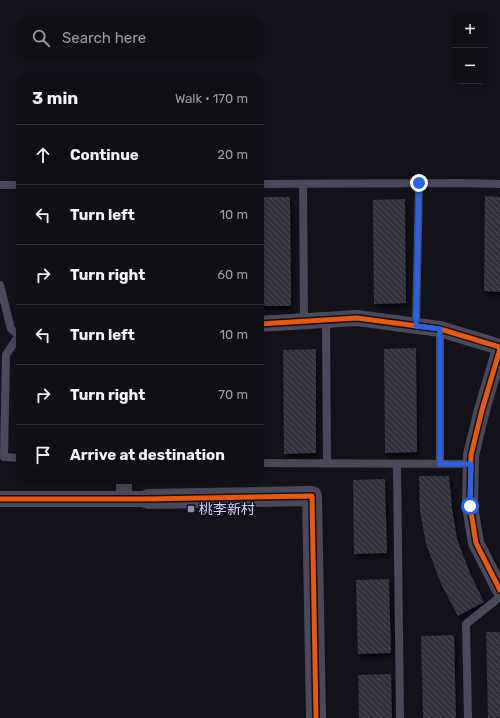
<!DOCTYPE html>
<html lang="en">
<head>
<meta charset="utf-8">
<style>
  :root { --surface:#0e0e14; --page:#1c1c22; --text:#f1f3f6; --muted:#9b9ca0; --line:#2e2e34 }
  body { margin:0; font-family:Rubik,"Noto Sans SC",sans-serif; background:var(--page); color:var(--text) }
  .controls { position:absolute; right:12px; top:12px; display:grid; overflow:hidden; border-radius:8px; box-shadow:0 2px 6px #0003 }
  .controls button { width:36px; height:36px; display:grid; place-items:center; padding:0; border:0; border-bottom:1px solid var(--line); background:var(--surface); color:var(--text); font:20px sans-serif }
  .stop { position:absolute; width:12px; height:12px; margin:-9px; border:3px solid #2563eb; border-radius:50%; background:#fff }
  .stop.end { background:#2563eb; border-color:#fff; box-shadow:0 1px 4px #0008 }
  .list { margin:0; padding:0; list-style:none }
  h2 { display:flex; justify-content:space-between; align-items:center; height:52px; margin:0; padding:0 16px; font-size:17px }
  h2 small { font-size:13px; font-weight:400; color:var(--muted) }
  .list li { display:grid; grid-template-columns:26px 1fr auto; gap:12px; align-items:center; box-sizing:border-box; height:60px; padding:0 16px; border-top:1px solid var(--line) }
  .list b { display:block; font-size:15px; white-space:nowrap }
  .list em { font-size:13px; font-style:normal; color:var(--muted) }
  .icon { flex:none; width:22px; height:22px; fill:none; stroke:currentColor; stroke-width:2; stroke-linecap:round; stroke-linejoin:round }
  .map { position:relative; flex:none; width:500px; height:718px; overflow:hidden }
  .search { position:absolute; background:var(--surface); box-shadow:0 2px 6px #0003; left:16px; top:16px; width:248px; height:44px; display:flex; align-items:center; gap:10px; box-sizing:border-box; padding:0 14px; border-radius:16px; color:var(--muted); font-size:15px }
  .panel { position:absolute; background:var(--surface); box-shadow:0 2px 6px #0003; left:16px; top:72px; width:248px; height:412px; border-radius:16px }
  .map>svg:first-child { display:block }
  .building { fill:url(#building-back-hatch); filter:url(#shadow) }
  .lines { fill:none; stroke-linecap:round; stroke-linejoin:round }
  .service { stroke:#49495a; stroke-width:8 }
  .minor { stroke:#49495a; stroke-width:16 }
  .tertiary { stroke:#49495a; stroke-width:20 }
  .cycleway-casing { stroke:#100f1e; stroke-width:8 }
  .cycleway { stroke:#e8590c; stroke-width:5 }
  .route { stroke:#2563eb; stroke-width:5 }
  .poi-dot { fill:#8e8eac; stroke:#100f1e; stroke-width:1.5 }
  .labels { text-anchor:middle; stroke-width:3; stroke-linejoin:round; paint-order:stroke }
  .poi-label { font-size:14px; fill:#d1d1fa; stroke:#100f1e; text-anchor:start }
</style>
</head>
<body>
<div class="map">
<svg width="500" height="718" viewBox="0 0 500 718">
  <defs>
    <pattern id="building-back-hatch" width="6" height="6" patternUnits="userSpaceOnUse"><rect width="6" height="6" fill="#31303d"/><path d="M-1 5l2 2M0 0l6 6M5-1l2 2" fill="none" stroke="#4e4d5a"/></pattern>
    <filter id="shadow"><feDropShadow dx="2.5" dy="4.5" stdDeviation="2" flood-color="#0009"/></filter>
  </defs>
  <rect width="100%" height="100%" fill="#13121a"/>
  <g class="building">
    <polygon points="485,196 500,197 500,292 484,291"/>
    <polygon points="259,197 290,197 291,306 259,306"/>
    <polygon points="405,199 406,303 374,304 373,200"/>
    <polygon points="416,348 417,452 385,453 384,349"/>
    <polygon points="316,349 316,453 284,454 283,350"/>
    <polygon points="419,476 449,476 452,508 457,539 470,573 484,602 458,616 441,584 426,544 420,511"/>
    <polygon points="385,479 387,553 354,554 353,480"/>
    <polygon points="389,579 391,653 358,654 356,580"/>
    <polygon points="486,632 500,632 500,718 488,718"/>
    <polygon points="454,635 456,718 423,718 421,636"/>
    <polygon points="391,674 392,718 359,718 358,675"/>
  </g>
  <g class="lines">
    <g class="service">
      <polyline points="259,184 460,183 500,184"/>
      <polyline points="303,184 304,321"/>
      <polyline points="0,185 21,185"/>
      <polyline points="0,285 11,329 21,337"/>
      <polyline points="326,319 327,463"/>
      <polyline points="416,326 419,183"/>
      <polyline points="19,335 6,355 4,457 21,458"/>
      <polyline points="259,463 471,464"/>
      <polyline points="397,464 400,718"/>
      <polyline points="440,464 440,329"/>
      <polyline points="468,718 466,624 500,597"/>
    </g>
    <g class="minor">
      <polyline points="259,324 357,318 440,329 500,347"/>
      <polyline points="500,349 482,410 471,455 470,506 476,543 500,590"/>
      <polyline points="124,498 124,479"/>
      <polyline points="0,499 148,499"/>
    </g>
    <polyline class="tertiary" points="148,499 312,496 316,718"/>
    <g class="cycleway-casing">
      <g id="cycleway">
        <polyline points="259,324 357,318 440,329 500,347"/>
        <polyline points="500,349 482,410 471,455 470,506 476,543 500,590"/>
        <polyline points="0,499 148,499 312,496 316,718"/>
      </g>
    </g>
    <use href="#cycleway" class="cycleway"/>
  </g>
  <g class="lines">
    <polyline class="route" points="419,183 416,326 440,329 440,464 471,464 470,506"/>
  </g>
  <rect class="poi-dot" x="187" y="505" width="8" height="8" rx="2"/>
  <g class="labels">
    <g class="poi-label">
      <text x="199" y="514">桃李新村</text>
    </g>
  </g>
</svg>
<div class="controls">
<button>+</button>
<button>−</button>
</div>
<div class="stop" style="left:470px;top:506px"></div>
<div class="stop end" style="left:419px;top:183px"></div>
<div class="search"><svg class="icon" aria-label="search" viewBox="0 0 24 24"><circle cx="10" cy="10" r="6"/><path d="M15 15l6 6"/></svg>Search here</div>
<section class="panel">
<h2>3 min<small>Walk · 170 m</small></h2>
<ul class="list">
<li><svg class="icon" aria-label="ahead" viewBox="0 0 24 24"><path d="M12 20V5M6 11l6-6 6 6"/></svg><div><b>Continue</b></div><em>20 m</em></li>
<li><svg class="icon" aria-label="left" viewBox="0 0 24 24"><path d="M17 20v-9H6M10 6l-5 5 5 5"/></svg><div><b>Turn left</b></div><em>10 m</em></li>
<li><svg class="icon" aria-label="right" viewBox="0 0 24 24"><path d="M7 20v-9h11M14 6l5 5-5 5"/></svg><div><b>Turn right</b></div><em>60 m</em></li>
<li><svg class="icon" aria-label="left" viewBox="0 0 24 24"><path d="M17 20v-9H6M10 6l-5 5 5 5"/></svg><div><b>Turn left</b></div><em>10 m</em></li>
<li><svg class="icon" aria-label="right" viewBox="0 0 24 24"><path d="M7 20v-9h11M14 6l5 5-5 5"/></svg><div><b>Turn right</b></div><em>70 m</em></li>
<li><svg class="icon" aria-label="arrive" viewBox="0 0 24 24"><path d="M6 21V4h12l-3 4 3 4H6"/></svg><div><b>Arrive at destination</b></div></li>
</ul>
</section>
</div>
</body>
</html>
